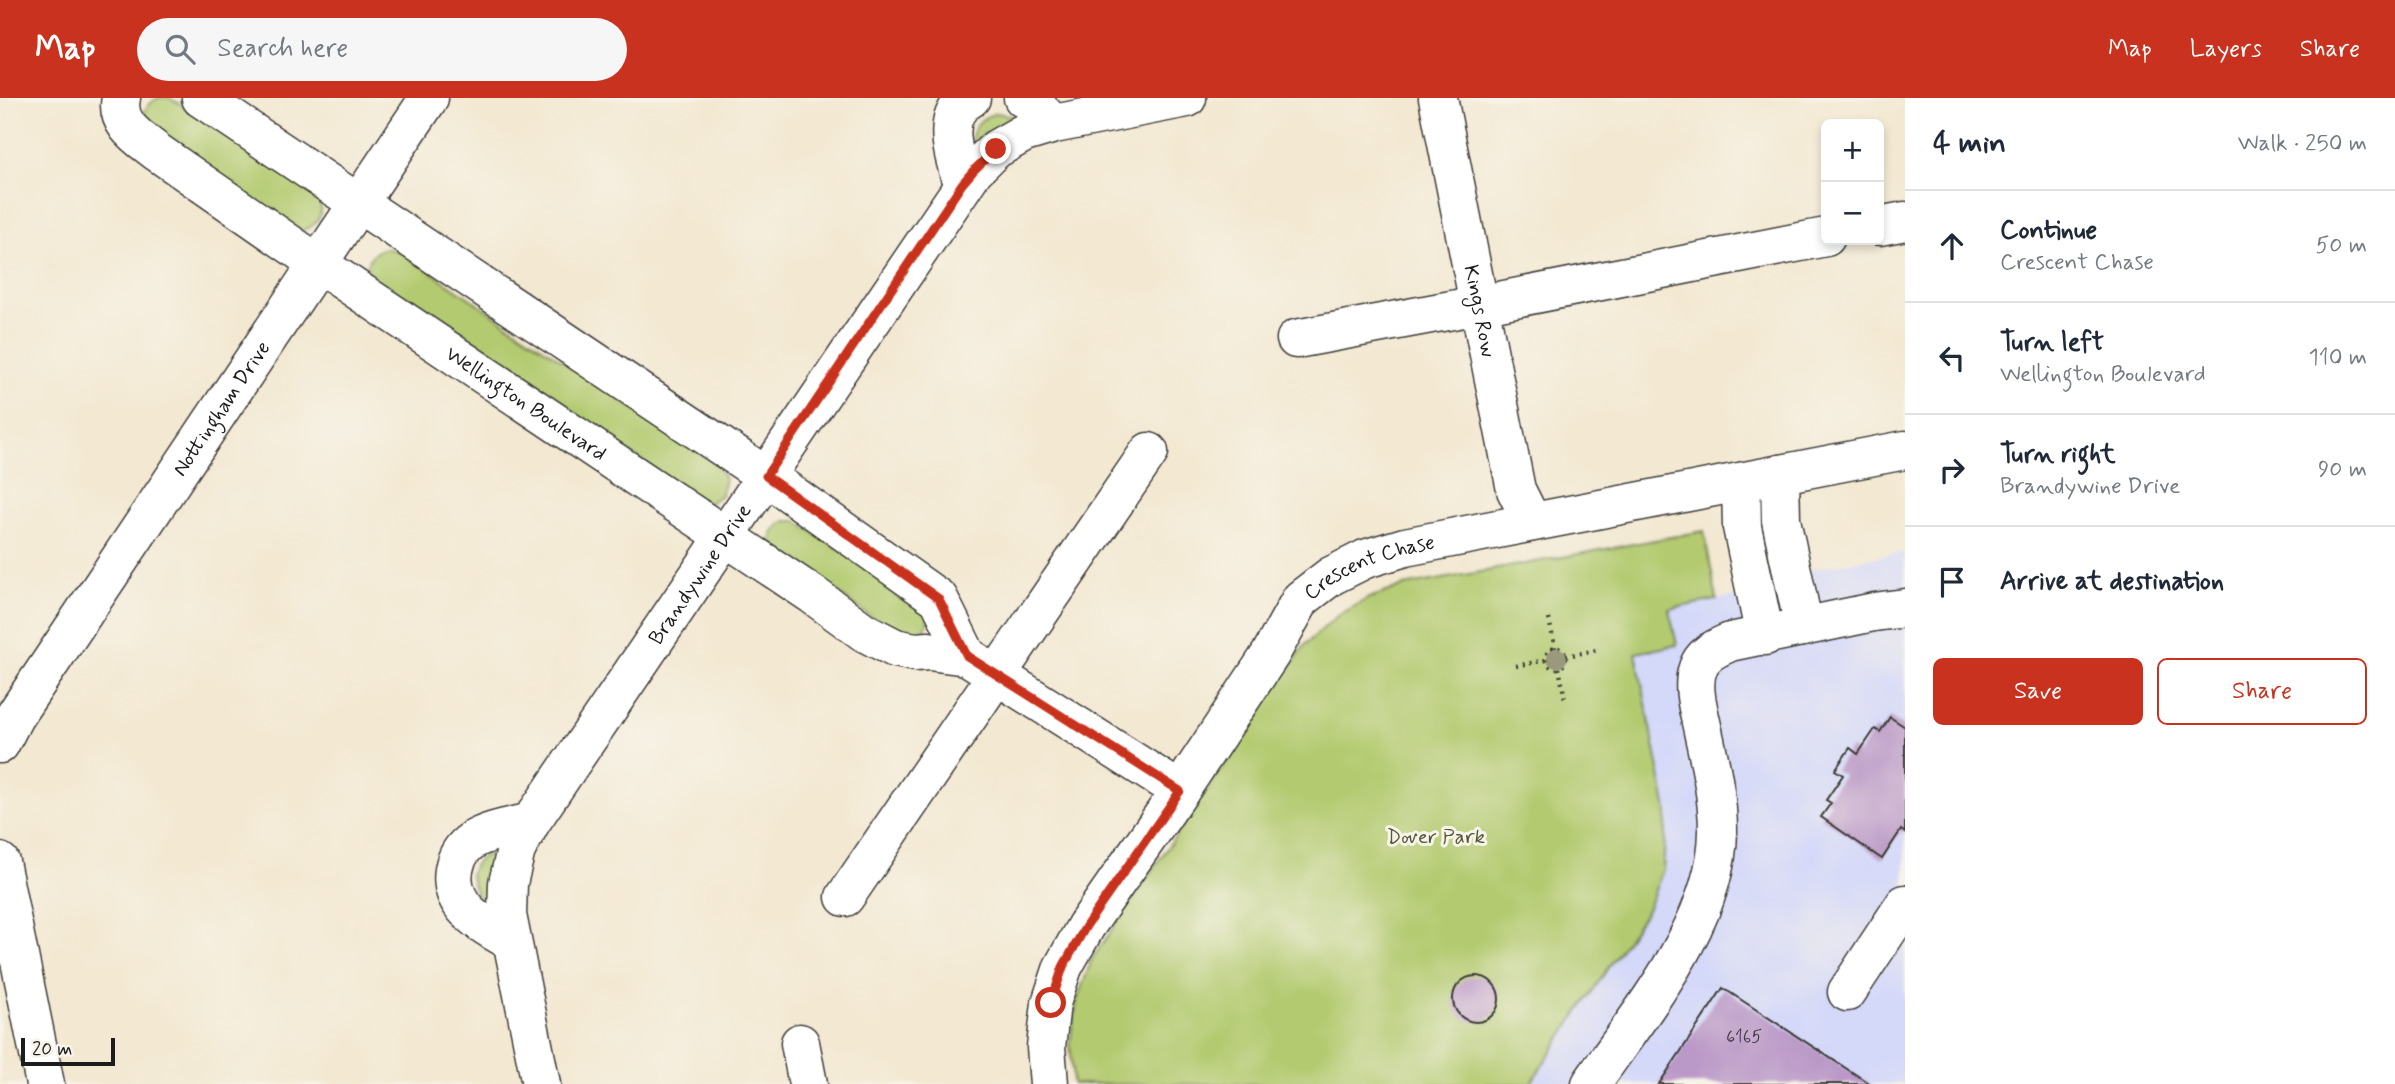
<!DOCTYPE html>
<html lang="en">
<head>
<meta charset="utf-8">
<style>
  :root { --surface:#fff; --page:#f6f6f7; --text:#1f2937; --muted:#747a83; --line:#e0e1e3; --accent:#c8321e }
  body { margin:0; font-family:Mynerve,sans-serif; background:var(--page); color:var(--text) }
  .controls { position:absolute; right:21px; top:21px; display:grid; overflow:hidden; border-radius:10px; box-shadow:0 4px 10px #0003 }
  .controls button { width:63px; height:63px; display:grid; place-items:center; padding:0; border:0; border-bottom:2px solid var(--line); background:var(--surface); color:var(--text); font:35px sans-serif }
  .scale { position:absolute; left:21px; bottom:18px; width:94px; box-sizing:border-box; padding-left:7px; border:4px solid #1c1c1c; border-top:0; font-size:19px; line-height:24px; white-space:nowrap; color:#1c1c1c; -webkit-text-stroke:5px #f7f3e8; paint-order:stroke }
  .stop { position:absolute; width:21px; height:21px; margin:-16px; border:5px solid #c8321e; border-radius:50%; background:#fff }
  .stop.end { background:#c8321e; border-color:#fff; box-shadow:0 2px 7px #0008 }
  .list { margin:0; padding:0; list-style:none }
  h2 { display:flex; justify-content:space-between; align-items:center; height:91px; margin:0; padding:0 28px; font-size:30px }
  h2 small { font-size:23px; font-weight:400; color:var(--muted) }
  .list li { display:grid; grid-template-columns:46px 1fr auto; gap:21px; align-items:center; box-sizing:border-box; height:112px; padding:0 28px; border-top:2px solid var(--line) }
  .list b { display:block; font-size:26px; white-space:nowrap }
  .list p { margin:0; font-size:23px; white-space:nowrap; color:var(--muted) }
  .list em { font-size:23px; font-style:normal; color:var(--muted) }
  .actions { display:flex; gap:14px; padding:21px 28px }
  .actions a { flex:1; padding:16px 0; border:2px solid var(--accent); border-radius:10px; text-align:center; font-size:24px; color:var(--accent) }
  .actions .main { background:var(--accent); color:#fff }
  .icon { flex:none; width:38px; height:38px; fill:none; stroke:currentColor; stroke-width:2; stroke-linecap:round; stroke-linejoin:round }
  .map { position:relative; flex:none; width:1905px; height:986px; overflow:hidden }
  header { display:flex; align-items:center; gap:42px; box-sizing:border-box; height:98px; padding:0 35px; background:var(--accent); color:#fff }
  header strong { font-size:33px }
  nav { display:flex; gap:38px; margin-inline-start:auto; font-size:24px }
  .search { width:490px; height:63px; background:var(--page); display:flex; align-items:center; gap:18px; box-sizing:border-box; padding:0 24px; border-radius:38px; color:var(--muted); font-size:26px }
  main { display:flex }
  aside { flex:1; background:var(--surface) }
  .map>svg:first-child { display:block }
  .built { fill:#d4d8f9 }
  .green { fill:#b3ca6f; stroke:#687346; stroke-width:2 }
  .building { fill:#ba98c7 }
  .lines { fill:none; stroke-linecap:round; stroke-linejoin:round }
  .minor-casing { stroke:#3c3b37; stroke-width:41 }
  .path { stroke:#3c3b37; stroke-width:4.5; stroke-dasharray:2 5; stroke-linecap:butt }
  .minor { stroke:#fff; stroke-width:38 }
  .tree { fill:#9a997d }
  .route { stroke:#c8321e; stroke-width:9 }
  .labels { text-anchor:middle; stroke-width:6; stroke-linejoin:round; paint-order:stroke }
  .number-label { font-size:18px; fill:#443b47 }
  .street-label { font-size:21px; fill:#1c1c1c; stroke:#f7f3e8 }
  .park-label { font-size:21px; fill:#515939; stroke:#f7f3e8 }
</style>
</head>
<body>
<header>
<strong>Map</strong>
<div class="search"><svg class="icon" aria-label="search" viewBox="0 0 24 24"><circle cx="10" cy="10" r="6"/><path d="M15 15l6 6"/></svg>Search here</div>
<nav><a>Map</a><a>Layers</a><a>Share</a></nav>
</header>
<main>
<div class="map">
<svg width="1905" height="986" viewBox="0 0 1905 986">
  <rect width="100%" height="100%" fill="#f7f3e8"/>
  <filter id="ink" filterUnits="userSpaceOnUse"><feTurbulence type="fractalNoise" baseFrequency=".0143" numOctaves="2"/><feDisplacementMap in="SourceGraphic" scale="14" xChannelSelector="R" yChannelSelector="G"/><feConvolveMatrix kernelMatrix="1 2 1 2 8 2 1 2 1" color-interpolation-filters="sRGB"/></filter>
  <filter id="wash" filterUnits="userSpaceOnUse"><feTurbulence type="fractalNoise" baseFrequency=".00686" numOctaves="4" result="noise"/><feDisplacementMap in="SourceGraphic" scale="28" xChannelSelector="R" yChannelSelector="G"/><feGaussianBlur stdDeviation="1.57" result="paint"/><feColorMatrix in="noise" values="0 0 0 0 0 0 0 0 0 0 0 0 0 0 0 0 0 1.4 0 .05"/><feComposite in="paint" operator="in"/></filter>
  <g filter="url(#wash)">
    <rect width="100%" height="100%" fill="#f3e8d1"/>
    <polygon class="built" points="1905,454 1905,986 1530,986 1647,812 1663,772 1667,712 1635,555 1669,511 1803,485 1801,473"/>
    <g class="green">
      <path d="M 158,0 L 169,0 L 177,4 L 313,95 C 330,111 318,132 296,133 L 142,23 C 144,11 148,6 158,0 Z"/>
      <path d="M 997,15 L 1011,18 L 1018,23 L 972,49 C 970,31 979,19 997,15 Z"/>
      <path d="M 381,151 L 391,151 L 401,154 L 717,367 L 725,381 L 721,397 L 707,406 L 369,183 C 364,168 367,159 381,151 Z"/>
      <path d="M 786,423 L 796,423 L 920,504 L 928,518 C 928,536 918,539 903,542 L 770,446 C 772,434 776,429 786,423 Z"/>
      <polygon points="1704,433 1717,502 1669,511 1677,547 1636,555 1667,712 1663,772 1647,812 1530,986 1073,986 1070,944 1077,902 1092,861 1305,547 1337,518 1369,500 1404,488"/>
      <path d="M 495,754 L 497,755 L 489,804 L 487,805 L 478,801 L 470,776 C 475,764 481,757 495,754 Z"/>
    </g>
    <g id="blocks">
      <g class="building">
        <polygon points="1890,619 1905,629 1905,735 1901,732 1882,761 1821,719 1831,705 1826,702 1843,677 1835,672 1850,650 1858,656 1875,631 1880,634"/>
        <circle cx="1476" cy="901" r="23"/>
        <polygon points="1723,890 1870,986 1659,986"/>
      </g>
    </g>
  </g>
  <g filter="url(#ink)">
    <use href="#blocks" fill-opacity="0" stroke="#3c3b37" stroke-width="2"/>
    <g class="lines">
      <g class="minor-casing">
        <g id="minor">
          <path id="s1" d="M 121,0 C 115,26 139,40 157,54 L 317,165 L 813,497 L 864,534 L 895,550 L 915,554 L 929,553 L 967,558 L 1180,693"/>
          <polyline points="201,0 766,378 939,501 967,558"/>
          <polyline points="1023,0 1030,3 1054,26"/>
          <path id="s2" d="M 1438,0 L 1516,392 L 1532,424"/>
          <path d="M 962,86 C 955,59 938,17 971,0"/>
          <polyline points="1879,128 1905,123"/>
          <polyline points="1296,241 1479,207 1826,139"/>
          <polyline points="1780,376 1781,422 1804,529"/>
          <polyline points="1741,384 1742,429 1765,538"/>
          <path id="s3" d="M 0,646 L 14,619 L 429,0"/>
          <polyline points="0,764 45,986"/>
          <polyline points="845,799 1149,354"/>
          <path d="M 511,843 C 483,827 448,809 454,772 C 456,760 462,749 473,742 C 490,732 512,729 531,724"/>
          <polyline points="1847,894 1905,806"/>
          <polyline points="800,945 808,986"/>
          <path id="s4" d="M 541,986 L 507,817 L 508,785 L 516,752 L 531,724 L 974,72 L 996,51 L 1024,35 L 1054,26 L 1187,0"/>
          <path id="s5" d="M 1049,986 L 1046,949 L 1051,905 L 1063,869 L 1086,828 L 1180,693 L 1270,557 L 1301,501 L 1331,478 L 1365,461 L 1405,449 L 1905,352"/>
          <path d="M 1591,986 C 1641,913 1717,825 1718,733 C 1718,699 1710,665 1703,633 C 1699,613 1691,589 1698,570 C 1703,555 1717,550 1730,544 L 1874,514 L 1905,510"/>
        </g>
      </g>
      <g class="path">
        <polyline points="1549,521 1555,550"/>
        <circle cx="1556" cy="560" r="10"/>
        <polyline points="1566,558 1597,552"/>
        <polyline points="1516,568 1546,562"/>
        <polyline points="1559,570 1565,601"/>
      </g>
      <use href="#minor" class="minor"/>
    </g>
    <circle class="tree" cx="1557" cy="560" r="10"/>
  </g>
  <g class="lines" filter="url(#ink)">
    <polyline class="route" points="996,51 974,72 962,86 766,378 939,501 967,558 1180,693 1086,828 1063,869 1051,905"/>
  </g>
  <g class="labels">
    <g class="number-label">
      <text x="1744" y="944">6165</text>
    </g>
    <g class="street-label">
      <text dy="7" stroke="none"><textPath href="#s2" startOffset="217">Kings Row</textPath></text>
      <text dy="7" stroke="none"><textPath href="#s1" startOffset="516">Wellington Boulevard</textPath></text>
      <text dy="7" stroke="none"><textPath href="#s3" startOffset="402">Nottingham Drive</textPath></text>
      <text dy="7" stroke="none"><textPath href="#s5" startOffset="635">Crescent Chase</textPath></text>
      <text dy="7" stroke="none"><textPath href="#s4" startOffset="570">Brandywine Drive</textPath></text>
    </g>
    <g class="park-label">
      <text x="1436" y="745">Dover Park</text>
    </g>
  </g>
</svg>
<div class="controls">
<button>+</button>
<button>−</button>
</div>
<div class="scale">20 m</div>
<div class="stop" style="left:1051px;top:905px"></div>
<div class="stop end" style="left:996px;top:51px"></div>
</div>
<aside>
<h2>4 min<small>Walk · 250 m</small></h2>
<ul class="list">
<li><svg class="icon" aria-label="ahead" viewBox="0 0 24 24"><path d="M12 20V5M6 11l6-6 6 6"/></svg><div><b>Continue</b><p>Crescent Chase</p></div><em>50 m</em></li>
<li><svg class="icon" aria-label="left" viewBox="0 0 24 24"><path d="M17 20v-9H6M10 6l-5 5 5 5"/></svg><div><b>Turn left</b><p>Wellington Boulevard</p></div><em>110 m</em></li>
<li><svg class="icon" aria-label="right" viewBox="0 0 24 24"><path d="M7 20v-9h11M14 6l5 5-5 5"/></svg><div><b>Turn right</b><p>Brandywine Drive</p></div><em>90 m</em></li>
<li><svg class="icon" aria-label="arrive" viewBox="0 0 24 24"><path d="M6 21V4h12l-3 4 3 4H6"/></svg><div><b>Arrive at destination</b></div></li>
</ul>
<div class="actions"><a class="main">Save</a><a>Share</a></div>
</aside>
</main>
</body>
</html>
